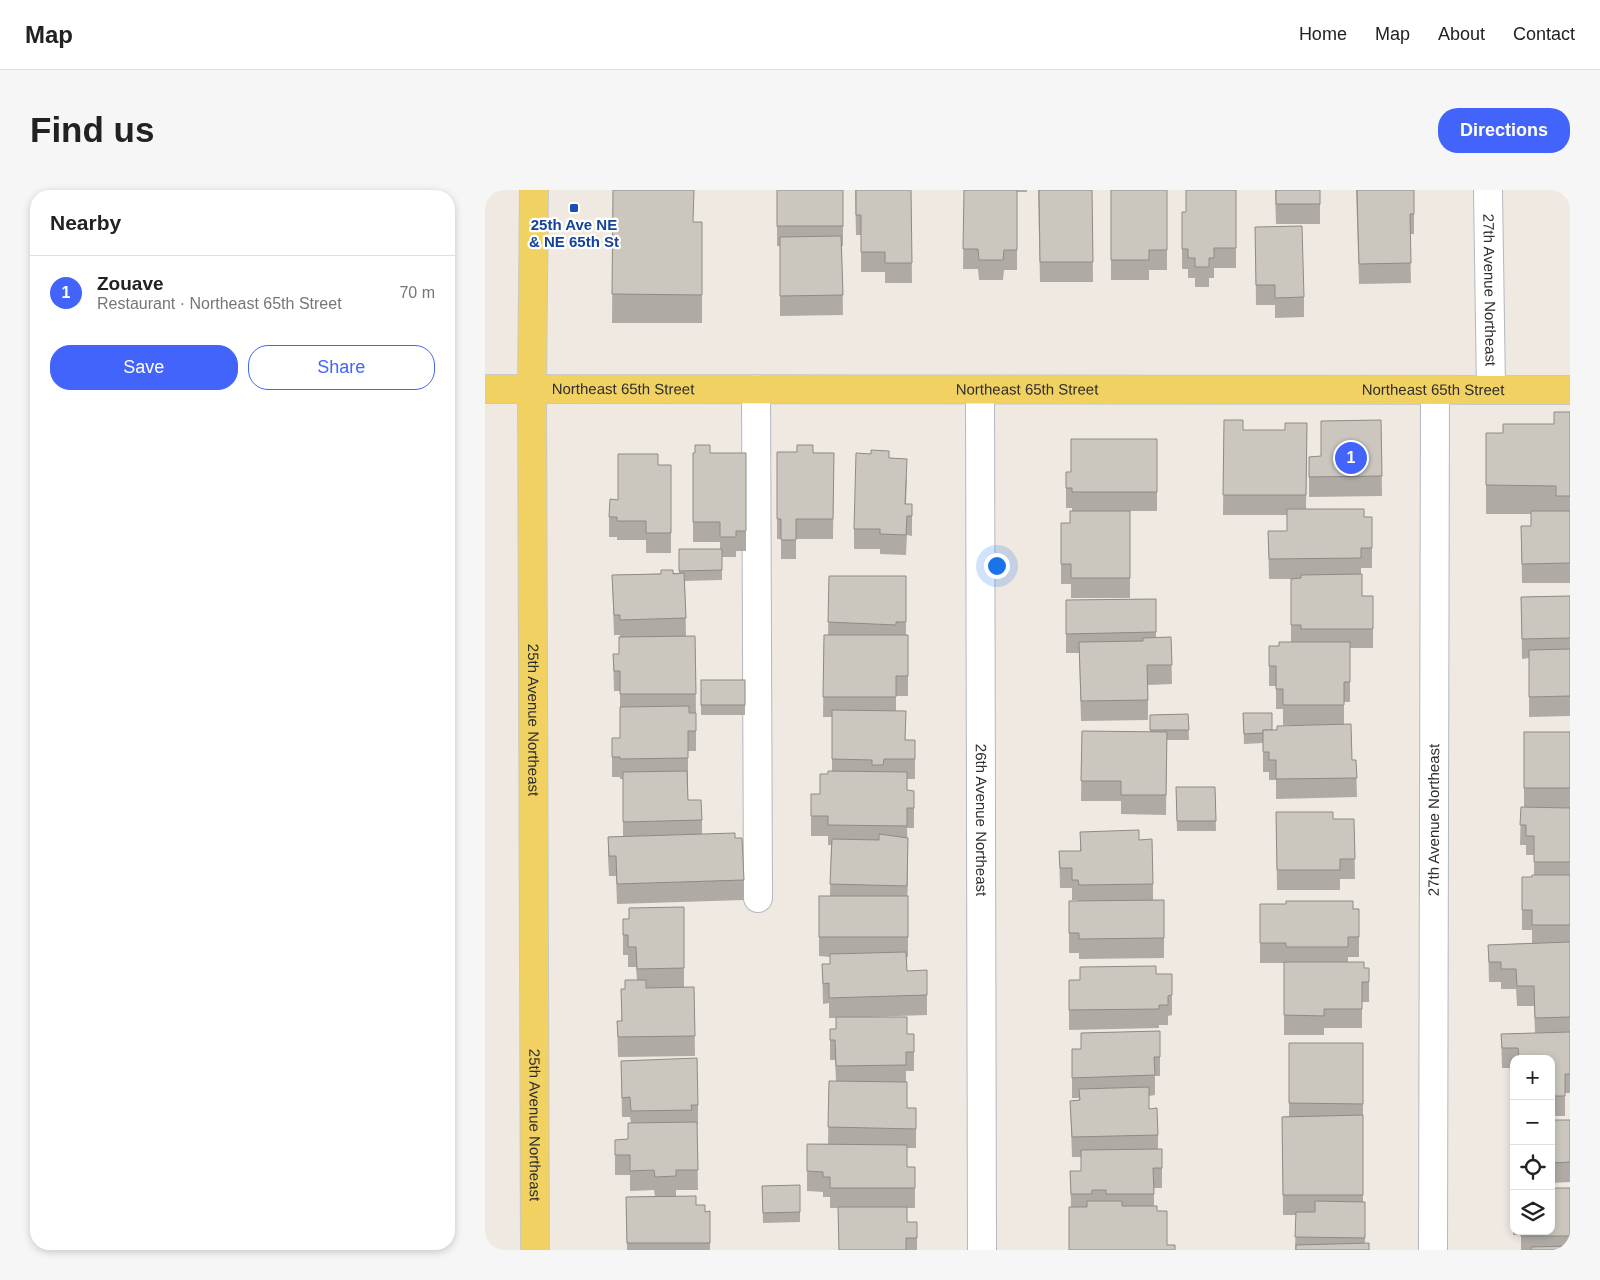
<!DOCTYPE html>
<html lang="en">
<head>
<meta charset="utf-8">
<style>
  :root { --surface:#fff; --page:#f6f6f6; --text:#222; --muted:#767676; --line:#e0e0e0; --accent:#4264fb }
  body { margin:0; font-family:Arial,sans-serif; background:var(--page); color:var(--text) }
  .controls { position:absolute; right:15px; bottom:15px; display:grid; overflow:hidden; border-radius:10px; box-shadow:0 2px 8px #0003 }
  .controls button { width:45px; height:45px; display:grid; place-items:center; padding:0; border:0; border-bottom:1px solid var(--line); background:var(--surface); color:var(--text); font:25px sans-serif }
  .you { position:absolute; left:511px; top:375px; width:18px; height:18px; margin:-12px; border:4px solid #fff; border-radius:50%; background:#1a73e8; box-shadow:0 0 0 8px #1a73e833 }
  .badge { display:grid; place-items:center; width:32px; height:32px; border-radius:50%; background:var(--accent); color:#fff; font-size:16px; font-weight:700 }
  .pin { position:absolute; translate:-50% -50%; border:2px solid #fff; box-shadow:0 1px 5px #0006 }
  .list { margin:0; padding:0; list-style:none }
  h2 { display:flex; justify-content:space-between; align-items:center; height:65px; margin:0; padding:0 20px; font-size:21px }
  h2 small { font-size:16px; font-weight:400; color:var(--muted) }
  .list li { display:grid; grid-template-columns:32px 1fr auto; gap:15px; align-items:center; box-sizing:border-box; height:75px; padding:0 20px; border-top:1px solid var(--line) }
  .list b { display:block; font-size:19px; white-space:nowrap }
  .list p { margin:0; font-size:16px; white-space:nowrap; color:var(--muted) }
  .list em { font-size:16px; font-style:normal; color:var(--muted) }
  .actions { display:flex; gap:10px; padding:15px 20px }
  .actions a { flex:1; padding:11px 0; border:1px solid var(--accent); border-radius:20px; text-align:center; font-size:18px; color:var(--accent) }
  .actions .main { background:var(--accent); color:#fff }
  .icon { flex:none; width:28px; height:28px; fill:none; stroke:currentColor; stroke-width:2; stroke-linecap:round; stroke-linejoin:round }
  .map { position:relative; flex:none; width:1085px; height:1060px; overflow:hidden; border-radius:20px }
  header { display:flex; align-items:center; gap:30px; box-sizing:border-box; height:70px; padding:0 25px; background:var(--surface); border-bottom:1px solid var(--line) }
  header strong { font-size:24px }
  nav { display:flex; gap:28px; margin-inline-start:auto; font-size:18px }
  .intro { display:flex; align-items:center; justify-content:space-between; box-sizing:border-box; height:120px; padding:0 30px }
  h1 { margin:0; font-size:35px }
  .button { padding:12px 22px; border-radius:20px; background:var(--accent); color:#fff; font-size:18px; font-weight:700 }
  main { display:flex; gap:30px; padding:0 30px }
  aside { flex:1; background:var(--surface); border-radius:20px; box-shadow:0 2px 8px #0003 }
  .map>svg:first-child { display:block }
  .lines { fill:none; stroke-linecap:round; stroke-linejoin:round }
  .minor-casing { stroke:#b4b7c1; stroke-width:30 }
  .major-casing { stroke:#c9c9c9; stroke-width:30 }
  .minor { stroke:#fff; stroke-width:28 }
  .major { stroke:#f2d163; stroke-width:28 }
  .wall { fill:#afaba4 }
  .shaded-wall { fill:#8e8b86 }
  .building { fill:#cbc7bf; stroke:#8e8b86 }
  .transit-dot { fill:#1a4fb4; stroke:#fff; stroke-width:2 }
  .labels { text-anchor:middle; stroke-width:4.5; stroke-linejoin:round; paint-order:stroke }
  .transit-label { font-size:15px; font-weight:bold; fill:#164399; stroke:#fff }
  .street-label { font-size:15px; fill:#2e2e2e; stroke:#fff }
</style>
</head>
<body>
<header>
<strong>Map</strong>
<nav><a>Home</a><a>Map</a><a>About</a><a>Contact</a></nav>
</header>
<div class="intro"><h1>Find us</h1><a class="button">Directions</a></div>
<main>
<aside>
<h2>Nearby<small></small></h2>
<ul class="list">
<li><span class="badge">1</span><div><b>Zouave</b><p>Restaurant · Northeast 65th Street</p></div><em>70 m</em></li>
</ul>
<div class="actions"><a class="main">Save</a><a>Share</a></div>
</aside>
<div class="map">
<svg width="1085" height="1060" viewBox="0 0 1085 1060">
  <rect width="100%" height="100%" fill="#efe9e1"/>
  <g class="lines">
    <g class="minor-casing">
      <g id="minor">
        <path id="s1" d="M 1003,0 L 1006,200"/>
        <polyline points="271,199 273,708"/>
        <path id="s2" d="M 495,200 L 497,1060"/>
        <path id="s3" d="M 948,1060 L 950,200"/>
      </g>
    </g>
    <g class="major-casing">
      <g id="major">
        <path id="s4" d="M 49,0 L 47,198 L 50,1060"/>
        <path id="s5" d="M 0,199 L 1085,200"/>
      </g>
    </g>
    <use href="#minor" class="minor"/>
    <use href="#major" class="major"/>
  </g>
  <g class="wall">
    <polygon points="128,0 209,32 217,32 217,133 127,133"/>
    <polygon points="292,0 358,0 358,56 357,56 358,125 295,126 295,56 292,56"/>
    <polygon points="370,0 426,0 427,93 400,93 400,82 376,82 376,45 371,45"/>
    <polygon points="479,0 542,0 542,2 532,2 532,80 519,80 518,90 494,90 493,79 478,79"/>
    <polygon points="553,0 607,0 608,92 555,92"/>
    <polygon points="626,0 682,0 682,80 664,80 664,90 626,90"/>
    <polygon points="751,0 751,78 729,78 729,88 724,88 724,97 710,97 710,88 703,88 703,79 697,79 697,22 701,22"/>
    <polygon points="790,0 835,0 835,34 791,34"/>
    <polygon points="871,0 929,0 929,44 925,44 926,93 874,94"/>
    <polygon points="770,37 819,107 819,127 790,128 790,115 771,115"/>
    <polygon points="1085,222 1085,393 1037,393 1036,336 1046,336 1046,324 1001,324 1001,243 1018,243 1069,234"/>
    <polygon points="739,230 758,240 800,240 822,233 821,319 879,327 887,327 887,378 876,378 876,384 877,406 888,406 888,458 865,458 865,512 859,512 859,535 867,570 871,570 872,607 791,609 791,590 784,590 784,582 778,582 778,553 759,554 758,523 787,540 847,535 798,535 798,519 791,519 791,496 784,496 784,456 794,456 806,452 806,389 784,389 783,341 802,341 802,325 738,325"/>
    <polygon points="896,230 897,306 824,307 824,267 836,266"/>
    <polygon points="672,249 672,321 645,321 645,408 586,408 586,394 576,394 576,333 585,333 587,321 587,318 581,318 581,282 586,282"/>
    <polygon points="292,262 349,263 348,349 311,349 311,369 296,369 296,349 292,349"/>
    <polygon points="208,263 261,263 261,361 251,361 251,367 237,367 237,390 200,391 201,446 210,446 211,523 211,561 203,561 203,610 217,630 217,644 250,648 259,690 259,710 132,714 131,686 124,686 123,667 123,647 138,646 138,589 135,589 135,587 127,587 127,548 135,548 135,501 129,501 128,464 134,464 135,447 135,445 129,445 127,385 194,383 194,359 235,359 235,352 208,352"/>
    <polygon points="404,268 422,289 421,314 427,314 427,346 422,345 421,365 395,364 395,359 369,359 369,339"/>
    <polygon points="173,275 186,275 186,363 161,363 161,350 132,350 132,347 124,347 124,327 133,310"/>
    <polygon points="344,386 421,386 421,445 423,445 423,506 411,506 411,521 421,550 430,550 430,589 422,589 422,600 429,601 429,638 422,638 423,667 422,706 423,706 423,767 421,767 422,781 442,805 442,825 383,827 422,844 429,844 429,881 421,881 421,892 422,918 431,918 431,958 422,958 422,977 430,977 430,1018 422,1018 422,1032 432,1032 432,1060 354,1060 353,1018 345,1018 345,1007 338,1007 338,1002 322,1001 322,954 343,954 344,891 351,891 350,870 345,870 345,839 351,839 351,828 344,828 344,813 338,814 337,774 345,774 345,767 334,766 334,706 345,706 346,655 343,655 343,646 326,646 326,604 335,604 343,584 347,581 347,527 338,527 339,445 343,445"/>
    <polygon points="1085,406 1085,526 1044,527 1044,468 1037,469 1036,407"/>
    <polygon points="671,409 671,448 686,447 687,494 663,495 663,530 596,531 594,463 581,463 581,410"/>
    <rect x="216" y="490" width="44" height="35"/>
    <polygon points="703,524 704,550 682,550 681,625 636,624 636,611 596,611 597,541 665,542 665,525"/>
    <polygon points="1039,542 1085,542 1085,618 1048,618 1085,618 1085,903 1080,903 1080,926 1066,926 1066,869 1029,869 1029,910 1026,910 1026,878 1017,878 1016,844 1050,843 1049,816 1032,816 1031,799 1016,799 1016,792 1004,792 1003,755 1047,753 1047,740 1037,740 1037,687 1047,687 1049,685 1049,665 1041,665 1041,655 1035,655 1036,617 1039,617"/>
    <polygon points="691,597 730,597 731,641 692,641"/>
    <polygon points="791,622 848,629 869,629 870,689 855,689 855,700 792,700"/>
    <polygon points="595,642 654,650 668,694 668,710 679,710 679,768 594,769 594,763 584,763 584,711 593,711 593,710 587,710 587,698 575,698 574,661 595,661"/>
    <polygon points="775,714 874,719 874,767 863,767 863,772 879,778 884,778 884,812 877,812 877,838 839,838 839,845 799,845 799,773 775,773"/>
    <polygon points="199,717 199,797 209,797 210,866 133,867 132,831 136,831 140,799 140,790 152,790 151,777 143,777 143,765 138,765 138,729 144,729"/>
    <polygon points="671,784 687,784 687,825 683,826 683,835 674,835 674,838 584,840 584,790 595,790"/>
    <polygon points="675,841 675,886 670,886 670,905 664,906 664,919 673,945 673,959 677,959 677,998 669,998 669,1016 672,1021 682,1055 690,1060 586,1017 585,981 596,981 596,967 587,967 585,911 594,910 594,908 587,908 587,859 596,859 596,843"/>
    <polygon points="804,853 878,853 878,1012 880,1012 880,1053 884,1060 810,1060 811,1025 798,1025 797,927 804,926"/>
    <polygon points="136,871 213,915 213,935 212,935 213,1000 191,1000 191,1006 211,1015 220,1022 225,1021 225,1060 142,1060 141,1007 170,1006 169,1000 145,1001 145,985 130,985 130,950 143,949 146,933 145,927 137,927"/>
    <polygon points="1066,930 1085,930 1085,992 1066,993"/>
    <polygon points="315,995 315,1032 278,1033 277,996"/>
    <polygon points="1085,998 1085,1060 1036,1060 1036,1045 1028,1045 1028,1014 1029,1041 1066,1041"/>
  </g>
  <polygon class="shaded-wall" points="423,648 423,667 422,716 422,696"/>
  <g class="building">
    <polygon points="128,0 209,0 208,32 217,32 217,105 127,104"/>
    <rect x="292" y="0" width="66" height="36"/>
    <polygon points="371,0 426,0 427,73 400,73 400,62 376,62 376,25 371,25"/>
    <polygon points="479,0 532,0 532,60 519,60 518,70 494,70 493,59 478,59"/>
    <polygon points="554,0 607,0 608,72 555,72"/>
    <polygon points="626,0 682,0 682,60 664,60 664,70 626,70"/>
    <polygon points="701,0 751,0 751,58 729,58 729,68 724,68 724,77 710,77 710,68 703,68 703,59 697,59 697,22 701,22"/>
    <rect x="791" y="0" width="44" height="14"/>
    <polygon points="872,0 929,0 929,24 925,24 926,73 874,74"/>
    <polygon points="817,36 819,107 790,108 790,95 771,95 770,37"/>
    <polygon points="356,46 358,105 295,106 295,47"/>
    <polygon points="1069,222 1085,222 1085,306 1071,306 1071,296 1001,295 1001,243 1018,243 1018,234 1069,234"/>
    <polygon points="739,230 758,230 758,240 800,240 800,233 822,233 821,305 738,305"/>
    <polygon points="896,230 897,286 824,287 824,267 836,266 836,231"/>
    <polygon points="586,249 672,249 672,302 587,302 587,298 581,298 581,282 586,282"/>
    <polygon points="210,255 225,255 225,263 261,263 261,341 251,341 251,347 235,347 235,332 208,332 208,263 210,263"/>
    <polygon points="312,255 328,255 328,263 349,263 348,329 311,329 311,350 296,350 296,329 292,329 292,262 312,262"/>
    <polygon points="386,260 404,261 404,268 422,269 420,314 427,314 427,326 422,326 421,345 395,344 395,339 369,339 371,263 386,264"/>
    <polygon points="133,264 173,264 173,275 186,275 186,343 161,343 161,331 132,331 132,327 124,327 125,309 133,310"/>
    <polygon points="802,319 879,319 879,327 887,327 887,358 876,358 876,368 784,369 783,341 802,341"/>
    <polygon points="585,321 645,321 645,388 586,388 586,374 576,374 576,333 585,333"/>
    <polygon points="1046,321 1085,321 1085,373 1037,374 1036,336 1046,336"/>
    <polygon points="194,359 237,359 237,380 194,381"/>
    <polygon points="176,380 188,380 188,384 199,383 201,428 135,430 135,425 129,425 127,385 176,384"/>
    <polygon points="877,384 877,406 888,406 888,439 816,439 816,435 806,435 806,389 816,388 816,385"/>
    <polygon points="344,386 421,386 421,432 411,432 411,435 343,432"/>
    <polygon points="1085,406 1085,448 1037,449 1036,407"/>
    <polygon points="671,409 671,442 581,444 581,410"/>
    <polygon points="339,445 423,445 423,486 411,486 411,507 338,507"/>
    <polygon points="210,446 211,504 135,504 135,481 129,481 128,464 134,464 134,447"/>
    <polygon points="686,447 687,475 662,475 663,510 596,511 594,452 658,451 658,448"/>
    <polygon points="794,452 865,452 865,492 859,492 859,515 798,515 798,499 791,499 791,476 784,476 784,456 794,456"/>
    <polygon points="1085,459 1085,506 1044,507 1044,460"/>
    <rect x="216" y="490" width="44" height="25"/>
    <polygon points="204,516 204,523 211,523 211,541 203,541 203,568 135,569 135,567 127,567 127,548 135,548 135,517"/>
    <polygon points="347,520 421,521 420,550 430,550 430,569 399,569 398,575 387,575 387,570 347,569"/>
    <polygon points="758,523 787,523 787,540 778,540 778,543 759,544"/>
    <polygon points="703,524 704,540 665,540 665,525"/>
    <polygon points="866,534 867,570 871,570 872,588 791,589 791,570 784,570 784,562 778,562 778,540 792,540 792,536"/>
    <polygon points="597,541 682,542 681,605 636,605 636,591 596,591"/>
    <rect x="1039" y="542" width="46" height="56"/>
    <polygon points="202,581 203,610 216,610 217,630 138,632 138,582"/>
    <polygon points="343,581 422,582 422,600 429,601 429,618 422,618 422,636 343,635 343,626 326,626 326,604 335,604 335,584 343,584"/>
    <polygon points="691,597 730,597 731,631 692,631"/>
    <polygon points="1036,617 1085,618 1085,672 1049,672 1049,646 1041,646 1041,635 1035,635"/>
    <polygon points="791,622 848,622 848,629 869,629 870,669 855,669 855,680 792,680"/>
    <polygon points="654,640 654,650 667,649 668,694 594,695 593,690 587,690 587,678 575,678 574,661 596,661 595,642"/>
    <polygon points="250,643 250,648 257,648 259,690 132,694 131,666 124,666 123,647"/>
    <polygon points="394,644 423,648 422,696 345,694 347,649 394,650"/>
    <polygon points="1047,685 1085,685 1085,735 1047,735 1047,720 1037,720 1037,687 1047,687"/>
    <rect x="334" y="706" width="89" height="41"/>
    <polygon points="679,710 679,748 594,749 594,743 584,743 584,711"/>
    <polygon points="801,711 868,711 868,719 874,719 874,747 863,747 863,757 801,757 801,753 775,753 775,714 801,714"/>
    <polygon points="199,717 199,778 152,779 151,757 143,757 143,745 138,745 138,729 144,729 144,718"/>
    <polygon points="1085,752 1085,827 1050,828 1049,796 1032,796 1031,779 1016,779 1016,772 1004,772 1003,755"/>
    <polygon points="421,762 422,781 442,780 442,805 344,808 344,793 338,794 337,774 345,774 345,764"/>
    <polygon points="799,772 879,772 879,778 884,778 884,792 877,792 877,819 839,819 839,826 799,825"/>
    <polygon points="671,776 671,784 687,784 687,805 683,806 683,815 674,815 674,819 584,820 584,790 595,790 595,777"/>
    <polygon points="140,790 161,790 161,798 209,797 210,846 133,847 132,831 137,831 136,799 140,799"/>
    <polygon points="351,827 422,827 422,844 429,844 429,862 421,862 421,875 351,876 350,850 345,850 345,839 351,839"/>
    <polygon points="675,841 675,867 669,867 670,885 587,888 587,859 596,859 596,843"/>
    <polygon points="1085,842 1085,884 1080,884 1080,906 1066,906 1066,869 1034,869 1033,858 1017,858 1016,844"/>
    <polygon points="804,853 878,853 878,914 804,913"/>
    <polygon points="212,868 213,915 206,915 207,920 146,921 145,907 137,908 136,871"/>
    <rect x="1026" y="870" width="3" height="21"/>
    <polygon points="344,891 422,892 422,918 431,918 431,939 343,937"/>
    <polygon points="664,897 664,919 672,918 673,945 587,947 585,911 595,910 594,899"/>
    <polygon points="878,925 878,1005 798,1005 797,927"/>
    <polygon points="1066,930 1085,930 1085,972 1066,973"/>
    <polygon points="212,932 213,980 191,980 191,986 170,987 169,980 145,981 145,965 130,965 130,950 143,949 143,933"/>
    <polygon points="322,954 422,955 422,977 430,977 430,998 345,998 345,987 338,987 338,982 322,981"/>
    <polygon points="677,959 677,978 668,978 669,1004 621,1004 621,1000 607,1000 607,1004 586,1004 585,981 596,981 596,960"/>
    <polygon points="315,995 315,1022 278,1023 277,996"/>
    <polygon points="1066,998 1085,998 1085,1046 1036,1046 1036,1041 1066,1041"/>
    <polygon points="211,1006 211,1015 220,1015 220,1022 225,1021 225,1053 142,1053 141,1007"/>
    <polygon points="602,1011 637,1011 637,1016 672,1016 672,1021 682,1021 682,1055 690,1055 690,1060 584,1060 584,1017 602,1017"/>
    <polygon points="830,1011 880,1012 880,1048 810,1047 811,1022 830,1022"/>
    <polygon points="353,1017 422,1017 422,1032 432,1032 432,1048 421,1048 421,1060 354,1060"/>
    <polygon points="884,1053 884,1060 811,1060 811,1055"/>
    <polygon points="1085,1056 1085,1060 1046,1060 1046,1057"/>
  </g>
  <rect class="transit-dot" x="84" y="13" width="10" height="10" rx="2.5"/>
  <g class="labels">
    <g class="transit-label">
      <text x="89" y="40">25th Ave NE<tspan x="89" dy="17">&amp; NE 65th St</tspan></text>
    </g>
    <g class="street-label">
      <text dy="5" stroke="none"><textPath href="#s1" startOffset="100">27th Avenue Northeast</textPath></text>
      <text dy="5" stroke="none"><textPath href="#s5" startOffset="138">Northeast 65th Street</textPath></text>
      <text dy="5" stroke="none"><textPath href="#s5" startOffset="542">Northeast 65th Street</textPath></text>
      <text dy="5" stroke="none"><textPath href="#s5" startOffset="948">Northeast 65th Street</textPath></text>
      <text dy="5" stroke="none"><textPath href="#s4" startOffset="530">25th Avenue Northeast</textPath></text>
      <text dy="5" stroke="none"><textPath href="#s2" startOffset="430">26th Avenue Northeast</textPath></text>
      <text dy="5" stroke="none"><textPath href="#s3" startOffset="430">27th Avenue Northeast</textPath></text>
      <text dy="5" stroke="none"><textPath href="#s4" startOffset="935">25th Avenue Northeast</textPath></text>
    </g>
  </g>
</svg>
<div class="controls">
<button>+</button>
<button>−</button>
<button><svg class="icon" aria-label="locate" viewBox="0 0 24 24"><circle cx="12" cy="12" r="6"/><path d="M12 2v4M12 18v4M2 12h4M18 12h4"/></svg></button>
<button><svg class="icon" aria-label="layers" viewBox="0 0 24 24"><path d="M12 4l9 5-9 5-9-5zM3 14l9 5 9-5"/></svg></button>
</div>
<div class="you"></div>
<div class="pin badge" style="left:866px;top:268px">1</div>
</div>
</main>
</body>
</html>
